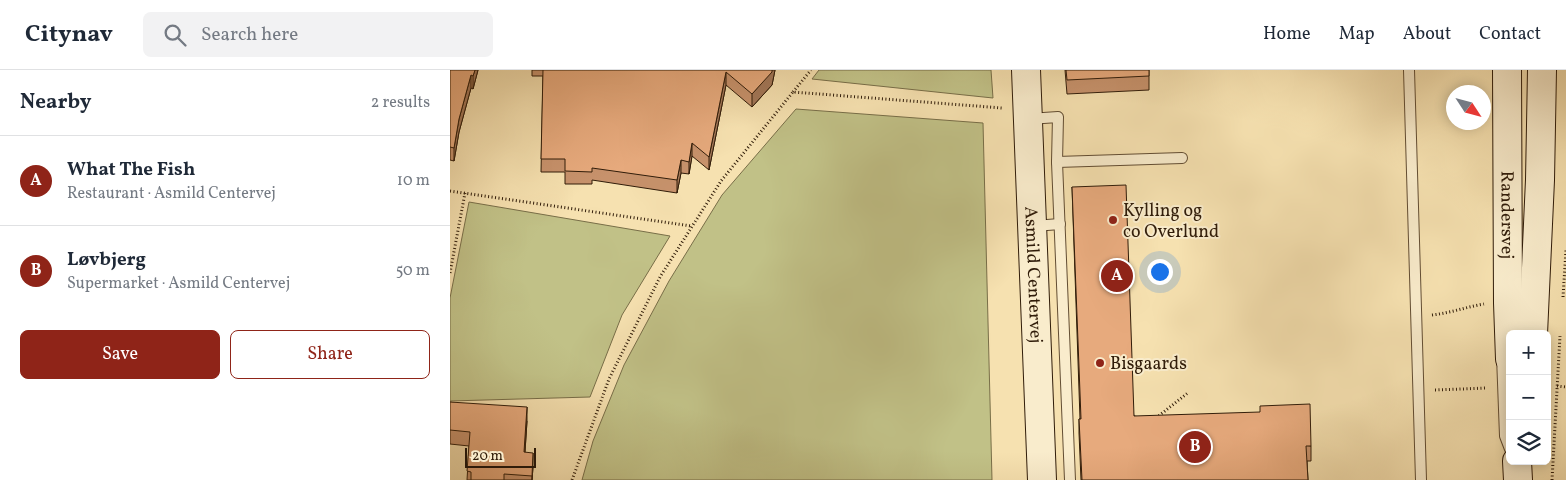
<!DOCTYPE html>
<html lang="en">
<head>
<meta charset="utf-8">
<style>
  :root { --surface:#fff; --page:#f2f2f3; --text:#1f2937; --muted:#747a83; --line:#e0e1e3; --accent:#8f2418 }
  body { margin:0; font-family:Vollkorn,serif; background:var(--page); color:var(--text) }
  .controls { position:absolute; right:15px; bottom:15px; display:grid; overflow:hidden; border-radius:8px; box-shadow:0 2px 12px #0003 }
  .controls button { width:45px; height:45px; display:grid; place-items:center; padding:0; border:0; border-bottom:1px solid var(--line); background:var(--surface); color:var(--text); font:25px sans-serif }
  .compass { position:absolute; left:996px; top:15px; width:45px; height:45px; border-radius:50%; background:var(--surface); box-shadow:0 2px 12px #0003; rotate:126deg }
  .scale { position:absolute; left:15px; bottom:12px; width:71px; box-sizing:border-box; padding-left:5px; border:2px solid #301c09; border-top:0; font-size:14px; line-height:18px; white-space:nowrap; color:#301c09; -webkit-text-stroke:4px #f9eccc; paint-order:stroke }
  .you { position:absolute; left:709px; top:201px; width:18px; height:18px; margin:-12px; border:4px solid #fff; border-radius:50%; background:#1a73e8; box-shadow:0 0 0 8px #1a73e833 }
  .badge { display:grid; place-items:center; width:32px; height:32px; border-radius:50%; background:var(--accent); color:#fff; font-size:16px; font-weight:700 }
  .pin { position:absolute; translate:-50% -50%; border:2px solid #fff; box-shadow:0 1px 5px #0006 }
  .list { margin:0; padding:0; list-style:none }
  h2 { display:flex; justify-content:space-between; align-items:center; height:65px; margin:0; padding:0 20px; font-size:21px }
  h2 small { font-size:16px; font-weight:400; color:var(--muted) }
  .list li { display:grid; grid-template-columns:32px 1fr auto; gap:15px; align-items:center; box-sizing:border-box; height:90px; padding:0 20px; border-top:1px solid var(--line) }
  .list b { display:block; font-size:19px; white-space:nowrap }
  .list p { margin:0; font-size:16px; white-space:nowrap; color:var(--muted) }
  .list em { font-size:16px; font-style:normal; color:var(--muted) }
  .actions { display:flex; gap:10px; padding:15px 20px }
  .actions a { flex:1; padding:11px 0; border:1px solid var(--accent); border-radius:8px; text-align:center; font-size:18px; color:var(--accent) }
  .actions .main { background:var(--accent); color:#fff }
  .icon { flex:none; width:28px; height:28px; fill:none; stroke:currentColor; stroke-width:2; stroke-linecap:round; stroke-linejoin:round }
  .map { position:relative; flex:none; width:1116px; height:410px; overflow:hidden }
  header { display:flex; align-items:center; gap:30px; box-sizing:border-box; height:70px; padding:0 25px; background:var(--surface); border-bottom:1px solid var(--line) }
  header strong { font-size:24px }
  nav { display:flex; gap:28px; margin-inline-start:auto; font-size:18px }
  .search { width:350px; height:45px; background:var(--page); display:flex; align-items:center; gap:12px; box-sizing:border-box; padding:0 18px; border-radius:8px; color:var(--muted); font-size:19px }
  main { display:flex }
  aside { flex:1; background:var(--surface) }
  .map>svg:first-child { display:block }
  .green { fill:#c1c187; stroke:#786e48 }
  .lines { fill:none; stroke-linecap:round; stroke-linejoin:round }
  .lane-casing { stroke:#624d33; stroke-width:12 }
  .secondary-casing { stroke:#301c09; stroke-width:30 }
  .path { stroke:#301c09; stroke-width:3; stroke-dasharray:1 2.5; stroke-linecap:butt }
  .lane { stroke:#f9eccc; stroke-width:10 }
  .secondary { stroke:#f9eccc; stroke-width:28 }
  .wall { fill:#c7926c; stroke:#301c09 }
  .shaded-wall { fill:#a27758; stroke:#301c09 }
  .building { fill:#e7aa7d; stroke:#301c09 }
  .poi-dot { fill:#8f2418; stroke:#f9eccc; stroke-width:2 }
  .labels { text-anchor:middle; stroke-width:4; stroke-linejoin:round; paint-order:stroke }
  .poi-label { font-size:18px; fill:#301c09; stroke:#f9eccc; text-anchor:start }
  .street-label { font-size:18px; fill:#301c09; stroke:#f9eccc }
</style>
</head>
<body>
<header>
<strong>Citynav</strong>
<div class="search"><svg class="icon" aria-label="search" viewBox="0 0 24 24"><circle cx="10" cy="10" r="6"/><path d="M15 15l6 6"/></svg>Search here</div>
<nav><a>Home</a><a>Map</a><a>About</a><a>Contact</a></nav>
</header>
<main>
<aside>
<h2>Nearby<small>2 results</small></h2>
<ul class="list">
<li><span class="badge">A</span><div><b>What The Fish</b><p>Restaurant · Asmild Centervej</p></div><em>10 m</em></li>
<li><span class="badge">B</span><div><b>Løvbjerg</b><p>Supermarket · Asmild Centervej</p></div><em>50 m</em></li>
</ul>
<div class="actions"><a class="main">Save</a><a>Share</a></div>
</aside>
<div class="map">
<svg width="1116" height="410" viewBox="0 0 1116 410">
  <rect width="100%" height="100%" fill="#f6e1b0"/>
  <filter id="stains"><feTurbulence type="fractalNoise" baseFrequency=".004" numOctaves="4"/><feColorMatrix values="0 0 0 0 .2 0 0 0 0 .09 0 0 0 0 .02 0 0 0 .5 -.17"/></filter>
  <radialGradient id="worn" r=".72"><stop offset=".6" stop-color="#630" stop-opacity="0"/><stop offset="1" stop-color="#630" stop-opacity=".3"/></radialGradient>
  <g class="green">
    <polygon points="369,0 541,0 543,28 362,9"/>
    <polygon points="346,39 533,53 542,410 132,410 143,371 174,295 219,211 272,125"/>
    <polygon points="19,132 220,166 172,245 140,327 0,331 0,228"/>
  </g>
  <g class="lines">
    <g class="lane-casing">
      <g id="lane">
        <polyline points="959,0 971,410"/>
        <polyline points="579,49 608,47 607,92 620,410"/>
        <polyline points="607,92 732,88"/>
        <polyline points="584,156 610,154"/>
        <polyline points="1052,286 1055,366 1060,379"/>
      </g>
    </g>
    <g class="secondary-casing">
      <g id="secondary">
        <path id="s1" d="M 576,0 L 592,410"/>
        <path id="s2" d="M 1057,0 L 1058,233 L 1060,289"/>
        <polyline points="1083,264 1090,110 1092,0"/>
        <polyline points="1067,391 1068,410"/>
      </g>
    </g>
    <g class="path">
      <polyline points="343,22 361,0"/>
      <polyline points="0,121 241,156"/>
      <polyline points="0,203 15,123"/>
      <polyline points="1113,227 1116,180"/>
      <path d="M 982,245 C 1000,243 1016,237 1034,234"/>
      <polyline points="1107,316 1116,317"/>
      <polyline points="985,320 1037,318"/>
      <polyline points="706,348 739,322"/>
      <polyline points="122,410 159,309 210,207 271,111 343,22 552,38"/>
      <polyline points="1102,410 1110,266"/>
    </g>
    <use href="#lane" class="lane"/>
    <use href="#secondary" class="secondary"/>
  </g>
  <g class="wall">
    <polygon points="0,0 28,0 23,19 21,18 9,62 4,91 0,90"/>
    <polygon points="82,0 325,0 322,15 302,37 276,15 259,100 242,86 239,104 231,103 227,123 142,110 142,114 115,114 115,102 91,102 93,6 82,6"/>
    <polygon points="615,0 699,0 699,20 617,24"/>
    <polygon points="622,117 684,346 861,376 861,391 857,391 858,410 631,410 629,363 629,349 630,349"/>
    <polygon points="0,332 77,351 75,382 83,397 82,410 17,410 19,376 0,374"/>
  </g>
  <g class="shaded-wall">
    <polygon points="25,0 28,0 23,19 23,6"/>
    <polygon points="322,0 325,0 322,15 302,37 302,24"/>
    <polygon points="276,2 276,15 259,100 259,87"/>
    <polygon points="21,5 21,18 9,62 4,91 4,78 9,49"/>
    <polygon points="242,73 242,86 239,104 239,92"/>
    <polygon points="231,90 231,103 227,123 227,110"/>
    <polygon points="77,337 77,351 74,396 74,382"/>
    <polygon points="83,383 83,397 82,410"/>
  </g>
  <g class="building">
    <polygon points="0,0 25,0 23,6 21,5 9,49 4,78 0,77"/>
    <polygon points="93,0 322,0 322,2 302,24 276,2 259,87 242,73 239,92 231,90 227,110 142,98 142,102 115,101 115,89 91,89"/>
    <polygon points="616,0 699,0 699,6 617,10"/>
    <polygon points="676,115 684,346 810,342 810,336 860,334 861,376 856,376 858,410 632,410 629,349 631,349 622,117"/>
    <polygon points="0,332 77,337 74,382 83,383 82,406 54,404 54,410 21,410 21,402 17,401 20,362 0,360"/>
  </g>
  <g class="poi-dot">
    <circle cx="663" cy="150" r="5"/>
    <circle cx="650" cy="293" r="5"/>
  </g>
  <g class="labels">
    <g class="poi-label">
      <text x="673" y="146">Kylling og<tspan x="673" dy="21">co Overlund</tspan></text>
      <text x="660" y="299">Bisgaards</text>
    </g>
    <g class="street-label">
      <text dy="6" stroke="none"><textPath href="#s2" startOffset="145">Randersvej</textPath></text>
      <text dy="6" stroke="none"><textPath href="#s1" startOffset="205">Asmild Centervej</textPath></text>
    </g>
  </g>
  <rect width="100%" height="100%" filter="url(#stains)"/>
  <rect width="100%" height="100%" fill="url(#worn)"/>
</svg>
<div class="controls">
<button>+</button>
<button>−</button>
<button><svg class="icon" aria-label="layers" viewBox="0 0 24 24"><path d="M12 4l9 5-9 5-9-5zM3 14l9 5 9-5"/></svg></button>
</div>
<svg class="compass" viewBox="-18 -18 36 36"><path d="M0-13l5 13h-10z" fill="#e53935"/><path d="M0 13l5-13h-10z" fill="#747a83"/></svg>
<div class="scale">20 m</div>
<div class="you"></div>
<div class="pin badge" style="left:667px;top:206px">A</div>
<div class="pin badge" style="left:745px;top:377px">B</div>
</div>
</main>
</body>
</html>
